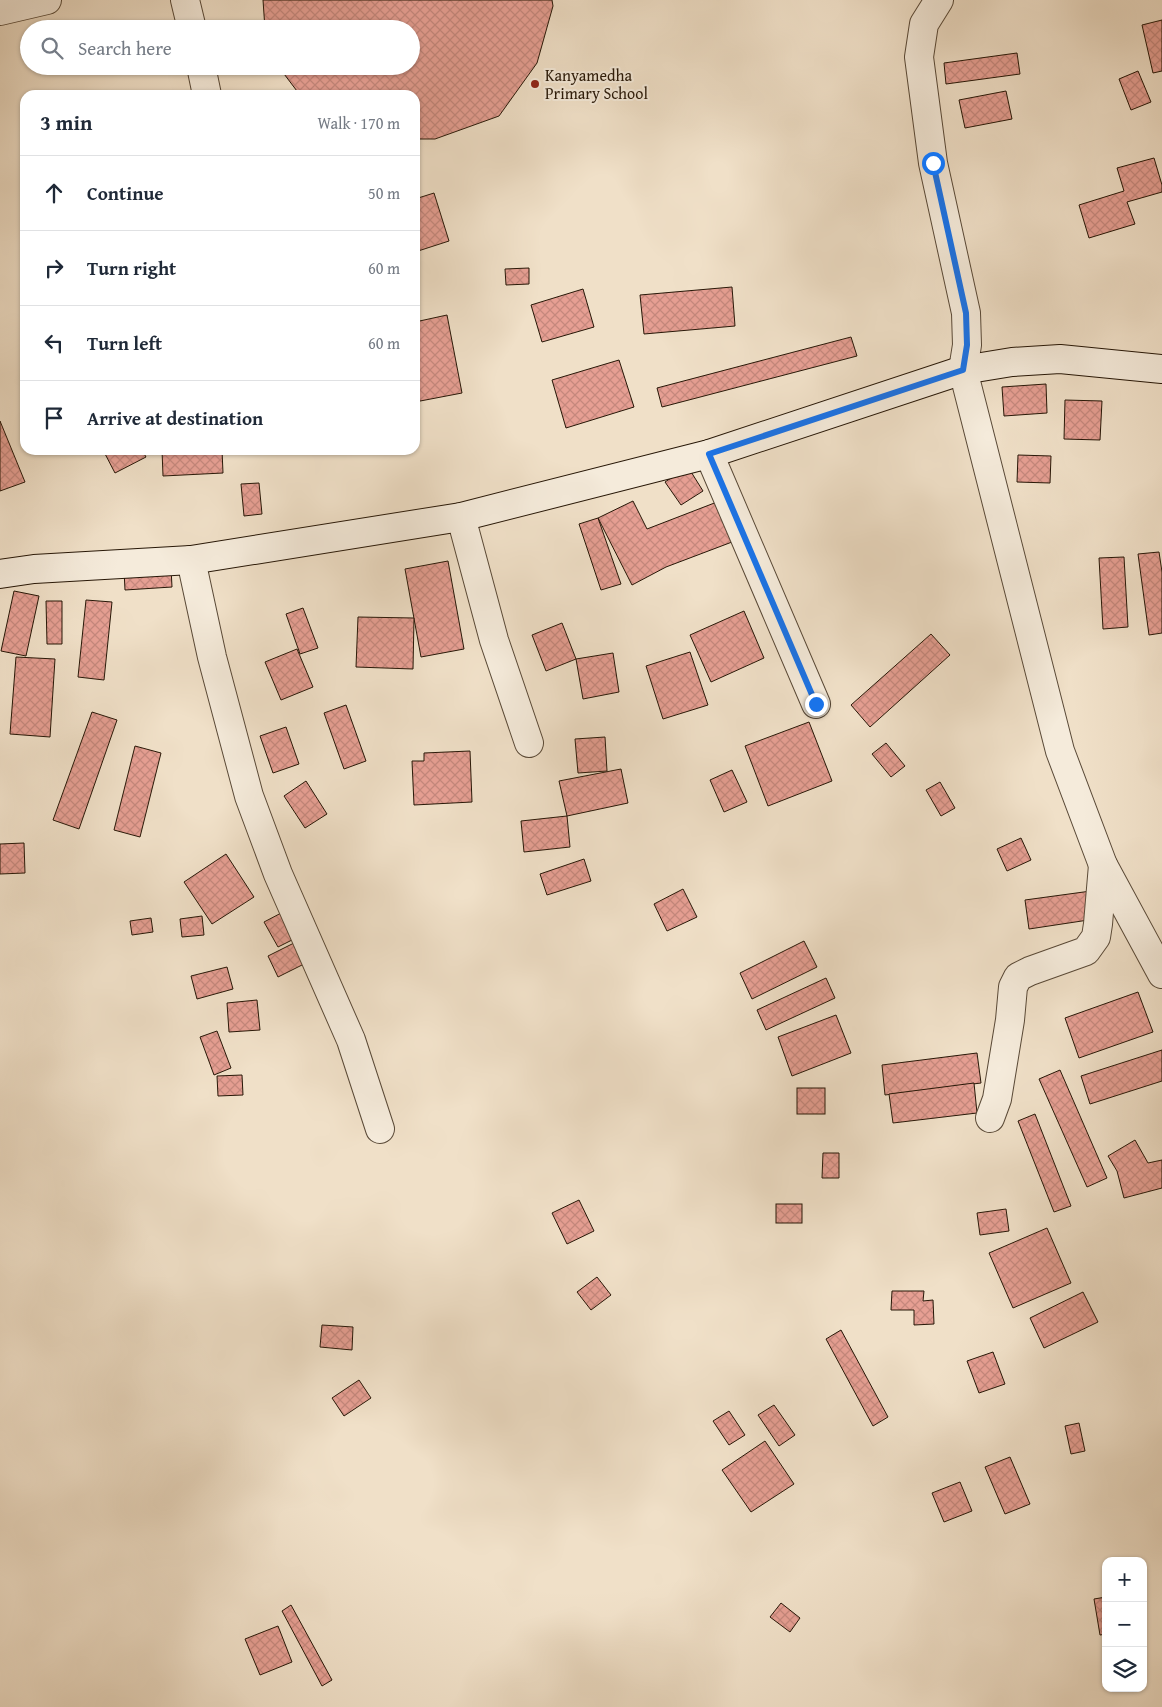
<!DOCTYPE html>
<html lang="en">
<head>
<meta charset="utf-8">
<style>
  :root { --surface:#fff; --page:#f2f2f3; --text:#1f2937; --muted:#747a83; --line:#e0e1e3 }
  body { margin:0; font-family:"Gentium Book Plus",serif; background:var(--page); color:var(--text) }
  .controls { position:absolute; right:15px; bottom:15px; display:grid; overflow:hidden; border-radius:10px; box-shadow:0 1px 4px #0004 }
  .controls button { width:45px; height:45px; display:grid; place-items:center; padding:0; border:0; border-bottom:1px solid var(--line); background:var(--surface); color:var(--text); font:25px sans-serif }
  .stop { position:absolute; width:15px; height:15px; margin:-11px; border:4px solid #1a73e8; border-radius:50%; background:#fff }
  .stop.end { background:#1a73e8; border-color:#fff; box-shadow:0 1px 5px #0008 }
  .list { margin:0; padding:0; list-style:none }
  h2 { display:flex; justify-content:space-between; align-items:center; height:65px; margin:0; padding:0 20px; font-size:21px }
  h2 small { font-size:16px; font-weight:400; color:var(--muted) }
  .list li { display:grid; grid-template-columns:32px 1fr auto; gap:15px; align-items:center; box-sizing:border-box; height:75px; padding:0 20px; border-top:1px solid var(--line) }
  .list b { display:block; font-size:19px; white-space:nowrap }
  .list em { font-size:16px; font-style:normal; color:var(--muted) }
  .icon { flex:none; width:28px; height:28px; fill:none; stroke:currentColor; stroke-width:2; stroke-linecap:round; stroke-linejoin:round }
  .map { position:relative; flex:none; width:1162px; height:1707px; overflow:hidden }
  .search { position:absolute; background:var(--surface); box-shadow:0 1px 4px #0004; left:20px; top:20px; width:400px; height:55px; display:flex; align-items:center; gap:12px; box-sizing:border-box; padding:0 18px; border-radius:28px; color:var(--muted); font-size:19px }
  .panel { position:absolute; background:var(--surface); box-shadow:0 1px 4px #0004; left:20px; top:90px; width:400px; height:365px; border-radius:15px }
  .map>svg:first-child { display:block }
  .building { fill:url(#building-cross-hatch); stroke:#271707 }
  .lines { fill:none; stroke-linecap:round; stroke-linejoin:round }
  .street-casing { stroke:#594937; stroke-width:30 }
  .secondary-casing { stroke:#271707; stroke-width:30 }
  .street { stroke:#f5ebdb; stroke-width:28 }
  .secondary { stroke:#f5ebdb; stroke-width:28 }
  .route { stroke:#1a73e8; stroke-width:6 }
  .poi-dot { fill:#8f2418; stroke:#f5ebdb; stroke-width:2 }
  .labels { text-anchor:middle; stroke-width:4; stroke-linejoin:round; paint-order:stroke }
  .poi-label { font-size:16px; fill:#271707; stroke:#f5ebdb; text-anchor:start }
</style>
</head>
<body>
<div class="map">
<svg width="1162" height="1707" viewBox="0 0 1162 1707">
  <defs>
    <pattern id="building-cross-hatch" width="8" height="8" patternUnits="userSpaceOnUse" patternTransform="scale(1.25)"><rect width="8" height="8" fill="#e69f93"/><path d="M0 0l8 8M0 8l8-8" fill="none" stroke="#c5887d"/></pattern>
  </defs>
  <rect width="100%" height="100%" fill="#f0e0c8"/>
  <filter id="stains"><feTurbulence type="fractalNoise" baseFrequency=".004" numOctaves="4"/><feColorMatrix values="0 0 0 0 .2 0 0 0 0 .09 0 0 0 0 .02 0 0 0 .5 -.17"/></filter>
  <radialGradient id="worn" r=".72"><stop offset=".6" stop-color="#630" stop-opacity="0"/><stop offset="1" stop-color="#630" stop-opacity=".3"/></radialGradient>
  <g class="building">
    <polygon points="263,0 552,0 553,6 537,63 499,116 435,139 415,139 415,95 300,95 278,66 411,66 411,29 265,29"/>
    <polygon points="1162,20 1162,71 1153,73 1142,25"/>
    <polygon points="1017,53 1020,74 946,84 944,63"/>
    <polygon points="1138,71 1151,102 1131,110 1119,79"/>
    <polygon points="1006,91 1012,119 965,128 959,100"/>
    <polygon points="1154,158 1162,185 1162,192 1127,202 1135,224 1089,238 1079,205 1124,191 1117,168"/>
    <polygon points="434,193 449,241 415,252 415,199"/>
    <polygon points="529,268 529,284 506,285 505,269"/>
    <polygon points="732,287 735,326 644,334 640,295"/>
    <polygon points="583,289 594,327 542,342 531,305"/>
    <polygon points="447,315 462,393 415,402 415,322"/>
    <polygon points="851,337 857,356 662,407 657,388"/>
    <polygon points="619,360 634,407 566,428 552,380"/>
    <polygon points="1046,384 1047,413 1004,416 1002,387"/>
    <polygon points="1065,400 1102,401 1100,440 1064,439"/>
    <polygon points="0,421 25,482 0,491"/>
    <polygon points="103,450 142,450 146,457 115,473"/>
    <polygon points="162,450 222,450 223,473 163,476"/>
    <polygon points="1018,455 1051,456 1050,483 1017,482"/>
    <polygon points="688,467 703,491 681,505 665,482"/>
    <polygon points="259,483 262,514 244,516 241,484"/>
    <polygon points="633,501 647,529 717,502 732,542 666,567 632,585 598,518"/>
    <polygon points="598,518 621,584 601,590 579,524"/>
    <polygon points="1159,552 1162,572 1162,633 1149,635 1138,554"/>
    <polygon points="1124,557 1128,627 1103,629 1099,558"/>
    <polygon points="448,561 464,649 421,657 405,569"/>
    <polygon points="171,568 172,587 125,590 124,570"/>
    <polygon points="14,591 39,596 26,656 1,651"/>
    <polygon points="86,600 112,602 104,680 78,677"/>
    <polygon points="46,601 62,601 62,644 47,644"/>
    <polygon points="303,608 318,648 300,654 286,614"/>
    <polygon points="744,611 764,658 711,682 690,635"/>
    <polygon points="358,617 414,618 413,669 356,667"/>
    <polygon points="562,623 576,659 546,671 532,635"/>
    <polygon points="931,634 950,655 870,727 851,705"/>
    <polygon points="297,649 313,687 281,700 265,662"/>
    <polygon points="690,652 708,705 663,719 646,666"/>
    <polygon points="613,653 619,692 583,699 576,659"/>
    <polygon points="16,657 55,659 50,737 10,734"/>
    <polygon points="346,705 366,761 344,769 324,713"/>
    <polygon points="92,712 117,720 79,829 53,820"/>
    <polygon points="809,722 832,781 768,806 745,746"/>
    <polygon points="286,727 299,764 273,773 260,736"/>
    <polygon points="605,737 607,771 578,773 575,739"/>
    <polygon points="886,743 905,766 891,777 872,754"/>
    <polygon points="135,746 161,753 140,837 114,830"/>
    <polygon points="470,751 472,802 414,805 412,761 424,761 424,753"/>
    <polygon points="621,769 628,803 567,816 559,781"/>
    <polygon points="732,770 747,802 724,812 710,780"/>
    <polygon points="306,781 327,814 305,828 284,796"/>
    <polygon points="940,782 955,808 941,816 926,790"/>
    <polygon points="567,816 570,847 524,852 521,821"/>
    <polygon points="1021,838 1031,860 1007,871 997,849"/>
    <polygon points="24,843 25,873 0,874 0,844"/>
    <polygon points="226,854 254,897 212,924 184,882"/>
    <polygon points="584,859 591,881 547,895 540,874"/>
    <polygon points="683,889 697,917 667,931 654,904"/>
    <polygon points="1091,891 1095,919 1029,929 1025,900"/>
    <polygon points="285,911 298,937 278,947 264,922"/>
    <polygon points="202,916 204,935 182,937 180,919"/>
    <polygon points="151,918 153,932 132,935 130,921"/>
    <polygon points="298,941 308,962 278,977 268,956"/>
    <polygon points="804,941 817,967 752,999 740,973"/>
    <polygon points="227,967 233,989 197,999 191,976"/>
    <polygon points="826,978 835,998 766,1030 757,1010"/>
    <polygon points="1138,992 1153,1032 1079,1058 1065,1018"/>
    <polygon points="257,1000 260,1030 229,1032 227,1003"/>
    <polygon points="836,1015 851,1053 792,1076 778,1037"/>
    <polygon points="217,1031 231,1068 214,1075 200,1037"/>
    <polygon points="1162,1050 1162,1081 1090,1104 1081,1076"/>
    <polygon points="977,1053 981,1083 885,1095 882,1065"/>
    <polygon points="1060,1070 1107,1178 1087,1187 1039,1079"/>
    <polygon points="242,1075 243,1095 218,1096 217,1076"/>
    <polygon points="974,1083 977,1113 893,1123 889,1094"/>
    <rect x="797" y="1088" width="28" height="26"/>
    <polygon points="1035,1114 1071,1206 1054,1212 1018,1121"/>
    <polygon points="1135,1140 1148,1163 1162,1160 1162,1188 1124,1198 1117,1171 1108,1156"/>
    <polygon points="823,1153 839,1153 839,1178 822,1178"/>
    <polygon points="579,1200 594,1231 567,1244 552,1213"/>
    <rect x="776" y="1204" width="26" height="19"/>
    <polygon points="1006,1209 1009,1231 980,1235 977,1213"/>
    <polygon points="1047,1228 1071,1283 1013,1308 989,1253"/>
    <polygon points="597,1277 611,1295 591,1310 577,1292"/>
    <polygon points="892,1291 924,1291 923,1301 933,1300 934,1324 914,1325 914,1310 891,1310"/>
    <polygon points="1083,1292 1098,1322 1044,1348 1030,1318"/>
    <polygon points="322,1325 353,1327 352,1350 320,1347"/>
    <polygon points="841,1330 888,1417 873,1426 826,1339"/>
    <polygon points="993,1352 1005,1384 979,1393 967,1361"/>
    <polygon points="359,1380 371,1398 344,1416 332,1398"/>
    <polygon points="774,1405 795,1435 779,1446 758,1415"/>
    <polygon points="729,1411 745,1435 729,1445 713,1421"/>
    <polygon points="1079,1423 1085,1451 1071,1454 1065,1426"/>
    <polygon points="765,1441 794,1484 751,1512 722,1470"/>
    <polygon points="1010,1457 1030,1504 1005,1514 985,1467"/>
    <polygon points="960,1482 972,1511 944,1522 932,1493"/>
    <polygon points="1106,1597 1106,1634 1100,1635 1094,1599"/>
    <polygon points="781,1603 800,1618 790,1632 770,1617"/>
    <polygon points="291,1605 332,1680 322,1686 282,1611"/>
    <polygon points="278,1626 292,1662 260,1675 245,1639"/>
  </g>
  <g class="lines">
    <g class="street-casing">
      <g id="street">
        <polyline points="185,0 192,29"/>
        <polyline points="939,0 924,24 919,57 933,163 966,313 967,345 963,370 1060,751 1103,865 1162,974"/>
        <polyline points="0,11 47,0"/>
        <polyline points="201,66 207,95"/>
        <polyline points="709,454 816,704"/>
        <polyline points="461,517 494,640 529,743"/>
        <polyline points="191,560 212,657 249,796 278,874 351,1040 380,1129"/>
        <polyline points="990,1118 997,1099 1010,1020 1013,987 1018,977 1030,971 1086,951 1096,937 1098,924 1103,865"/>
      </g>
    </g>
    <g class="secondary-casing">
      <polyline id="secondary" points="0,574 34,569 191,560 461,517 709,454 963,370 1012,362 1060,359 1162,369"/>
    </g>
    <use href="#street" class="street"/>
    <use href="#secondary" class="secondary"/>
  </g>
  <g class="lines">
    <polyline class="route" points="816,704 709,454 963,370 967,345 966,313 933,163"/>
  </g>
  <circle class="poi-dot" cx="535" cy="84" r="5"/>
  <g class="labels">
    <g class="poi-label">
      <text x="545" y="81">Kanyamedha<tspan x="545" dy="18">Primary School</tspan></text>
    </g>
  </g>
  <rect width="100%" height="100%" filter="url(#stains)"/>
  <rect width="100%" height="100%" fill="url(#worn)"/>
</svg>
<div class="controls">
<button>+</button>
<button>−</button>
<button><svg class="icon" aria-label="layers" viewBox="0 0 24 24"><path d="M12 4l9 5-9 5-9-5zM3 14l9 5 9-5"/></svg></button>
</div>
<div class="stop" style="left:933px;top:163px"></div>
<div class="stop end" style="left:816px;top:704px"></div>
<div class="search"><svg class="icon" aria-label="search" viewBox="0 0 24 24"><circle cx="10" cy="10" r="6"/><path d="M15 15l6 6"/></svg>Search here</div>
<section class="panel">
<h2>3 min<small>Walk · 170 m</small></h2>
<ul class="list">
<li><svg class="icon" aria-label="ahead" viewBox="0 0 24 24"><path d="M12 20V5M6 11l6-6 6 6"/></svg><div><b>Continue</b></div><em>50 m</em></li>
<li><svg class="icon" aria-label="right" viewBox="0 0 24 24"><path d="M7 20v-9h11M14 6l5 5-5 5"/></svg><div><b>Turn right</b></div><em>60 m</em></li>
<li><svg class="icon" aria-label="left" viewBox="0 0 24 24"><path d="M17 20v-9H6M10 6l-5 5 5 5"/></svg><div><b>Turn left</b></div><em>60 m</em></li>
<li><svg class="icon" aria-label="arrive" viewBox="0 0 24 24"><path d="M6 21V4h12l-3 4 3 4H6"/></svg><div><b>Arrive at destination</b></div></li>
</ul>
</section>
</div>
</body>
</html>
